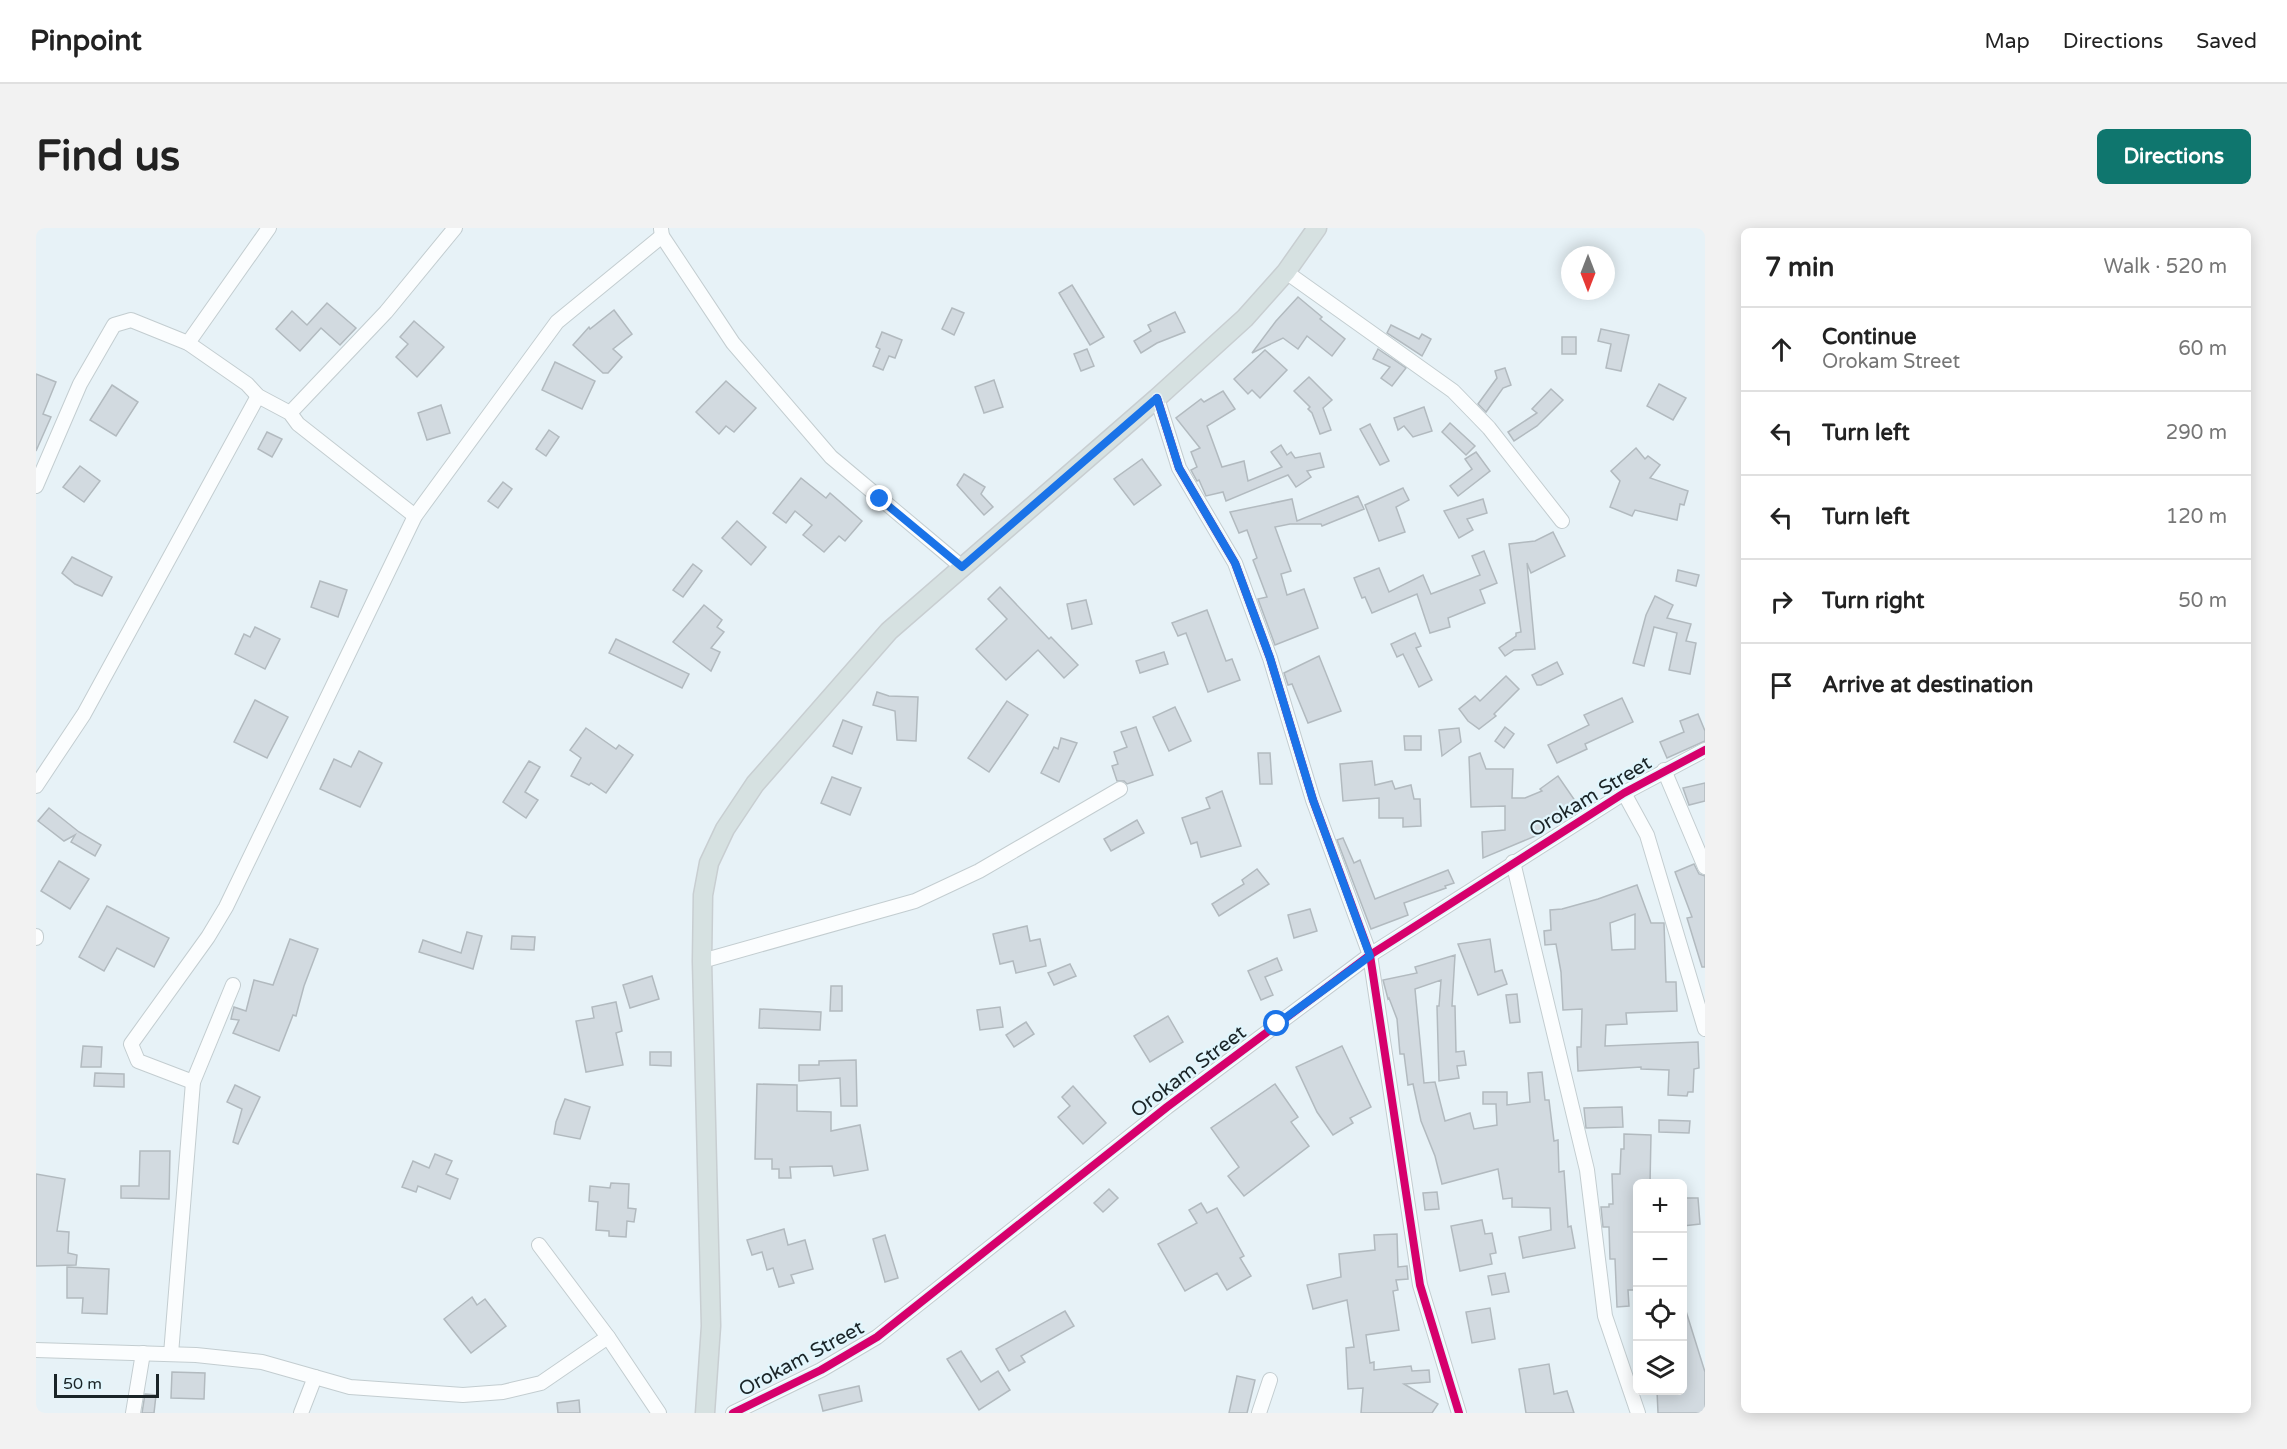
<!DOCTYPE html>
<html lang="en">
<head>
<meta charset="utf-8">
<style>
  :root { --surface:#fff; --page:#f2f2f2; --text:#222; --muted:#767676; --line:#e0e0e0; --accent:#0f766e }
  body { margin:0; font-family:"Varela Round",sans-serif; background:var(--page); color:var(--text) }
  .controls { position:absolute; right:18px; bottom:18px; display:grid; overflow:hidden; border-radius:9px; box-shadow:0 3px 15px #0003 }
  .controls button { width:54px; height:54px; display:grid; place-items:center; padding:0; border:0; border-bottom:2px solid var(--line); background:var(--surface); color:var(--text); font:30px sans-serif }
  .compass { position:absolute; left:1525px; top:18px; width:54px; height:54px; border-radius:50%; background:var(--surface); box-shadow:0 3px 15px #0003; rotate:180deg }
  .scale { position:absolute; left:18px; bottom:15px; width:105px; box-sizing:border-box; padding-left:6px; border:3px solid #1a2427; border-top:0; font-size:16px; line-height:21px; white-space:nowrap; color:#1a2427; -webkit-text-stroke:4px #e1f6fd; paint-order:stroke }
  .stop { position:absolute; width:18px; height:18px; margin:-14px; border:4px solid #1a73e8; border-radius:50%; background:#fff }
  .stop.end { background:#1a73e8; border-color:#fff; box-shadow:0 2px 6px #0008 }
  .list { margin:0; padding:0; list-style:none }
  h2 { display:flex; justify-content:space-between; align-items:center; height:78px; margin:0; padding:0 24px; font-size:26px }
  h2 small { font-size:20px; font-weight:400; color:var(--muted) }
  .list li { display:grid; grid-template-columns:39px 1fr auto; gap:18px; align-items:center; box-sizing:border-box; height:84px; padding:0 24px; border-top:2px solid var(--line) }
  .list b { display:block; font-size:22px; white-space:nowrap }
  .list p { margin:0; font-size:20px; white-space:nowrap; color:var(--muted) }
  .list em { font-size:20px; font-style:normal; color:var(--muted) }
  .icon { flex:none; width:33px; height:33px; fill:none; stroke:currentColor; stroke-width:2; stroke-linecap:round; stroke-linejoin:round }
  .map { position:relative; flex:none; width:1669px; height:1185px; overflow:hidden; border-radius:9px }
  header { display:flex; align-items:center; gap:36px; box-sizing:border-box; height:84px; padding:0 30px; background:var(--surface); border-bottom:2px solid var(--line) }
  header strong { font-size:28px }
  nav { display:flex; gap:33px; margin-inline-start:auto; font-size:21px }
  .intro { display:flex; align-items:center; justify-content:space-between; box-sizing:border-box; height:144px; padding:0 36px }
  h1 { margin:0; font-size:42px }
  .button { padding:15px 27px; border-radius:9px; background:var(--accent); color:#fff; font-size:21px; font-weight:700 }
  main { display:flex; gap:36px; padding:0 36px }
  aside { flex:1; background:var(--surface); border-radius:9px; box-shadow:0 3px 15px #0003 }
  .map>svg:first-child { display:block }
  .building { fill:#d2dae0; stroke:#b2babf; stroke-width:1.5; fill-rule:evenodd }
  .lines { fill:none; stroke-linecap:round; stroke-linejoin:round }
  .minor-casing { stroke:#c3cdd0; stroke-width:16 }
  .major-casing { stroke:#c8ced1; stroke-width:21 }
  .minor { stroke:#fbfdfe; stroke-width:14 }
  .major { stroke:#d6e1e1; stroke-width:18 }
  .cycleway-casing { stroke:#e1f6fd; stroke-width:11 }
  .cycleway { stroke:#d6006c; stroke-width:8 }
  .route { stroke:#1a73e8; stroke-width:8 }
  .labels { text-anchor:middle; stroke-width:4.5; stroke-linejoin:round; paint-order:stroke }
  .street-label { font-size:20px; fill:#1a2427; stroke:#e1f6fd }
</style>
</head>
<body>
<header>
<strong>Pinpoint</strong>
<nav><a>Map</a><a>Directions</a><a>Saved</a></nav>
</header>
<div class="intro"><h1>Find us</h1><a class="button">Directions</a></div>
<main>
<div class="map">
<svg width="1669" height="1185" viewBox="0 0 1669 1185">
  <rect width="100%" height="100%" fill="#e7f2f7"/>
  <g class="building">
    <polygon points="1036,57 1068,109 1054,117 1023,65"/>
    <polygon points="1262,69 1286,89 1284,91 1309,111 1296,128 1271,108 1262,121 1247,110 1216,125 1240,93"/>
    <polygon points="291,75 320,100 304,117 285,100 264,123 240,101 256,83 271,97"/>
    <polygon points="916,80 928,85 918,107 906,101"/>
    <polygon points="578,82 596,106 577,121 586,129 572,145 567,145 537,117 553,99 554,101"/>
    <polygon points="1139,84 1149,104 1121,115 1105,125 1098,113 1115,103 1112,97"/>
    <polygon points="378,93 408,119 381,149 360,129 372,116 364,109"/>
    <polygon points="1355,97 1383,111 1386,106 1395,111 1386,128 1351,105"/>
    <polygon points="1565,101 1593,107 1585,143 1570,140 1575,116 1562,113"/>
    <polygon points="846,104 866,112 859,130 853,128 847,142 837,138 844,121 840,119"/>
    <rect x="1526" y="109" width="14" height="17"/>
    <polygon points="1051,121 1058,138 1045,143 1038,126"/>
    <polygon points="1342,121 1370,140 1356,158 1345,150 1354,139 1337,131"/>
    <polygon points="1229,122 1251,142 1224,170 1216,162 1212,166 1198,151"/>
    <polygon points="519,134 559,153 546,181 506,162"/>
    <polygon points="1469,140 1475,157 1467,160 1450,184 1442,176 1461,150 1459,143"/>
    <polygon points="0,146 20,154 7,186 15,189 0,223"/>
    <polygon points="1273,149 1296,172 1287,180 1295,202 1284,206 1276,185 1272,181 1274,179 1258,163"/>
    <polygon points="958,152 967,179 948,185 939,159"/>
    <polygon points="690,153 720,180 698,204 690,198 683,206 660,184"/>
    <polygon points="1623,156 1650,170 1637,192 1611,178"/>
    <polygon points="76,157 102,174 80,208 54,192"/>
    <polygon points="1515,161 1527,172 1501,198 1478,213 1472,204 1501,185 1496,181"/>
    <polygon points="1187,163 1199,181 1171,198 1186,239 1208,233 1212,253 1246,239 1235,224 1245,217 1251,227 1255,224 1259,230 1284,225 1288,239 1271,243 1275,249 1260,259 1252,247 1190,273 1187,264 1170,268 1163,252 1161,253 1155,242 1161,239 1155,224 1164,220 1140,190 1165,171 1168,174"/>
    <polygon points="405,177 414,205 391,212 382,185"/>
    <polygon points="1388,179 1396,203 1377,209 1368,198 1362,202 1358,190"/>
    <polygon points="1414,195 1439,218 1430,227 1406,204"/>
    <polygon points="1334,196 1353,233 1344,237 1324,201"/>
    <polygon points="513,202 523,209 510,228 500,221"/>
    <polygon points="231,204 246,211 236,229 222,221"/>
    <polygon points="1600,220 1609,231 1612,228 1624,237 1614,250 1652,263 1648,277 1644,276 1641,292 1599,282 1596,288 1574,279 1584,253 1575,243"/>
    <polygon points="1440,224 1454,243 1422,268 1414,258 1436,241 1429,231"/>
    <polygon points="1106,231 1125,257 1098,277 1078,251"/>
    <polygon points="44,238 64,253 48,274 27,259"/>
    <polygon points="928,246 949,259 945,266 957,279 948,287 921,257"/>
    <polygon points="765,250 790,270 794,265 826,293 809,313 803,308 788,324 767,307 776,297 759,283 750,295 737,285"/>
    <polygon points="467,254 476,261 462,280 452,273"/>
    <polygon points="1367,260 1373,272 1360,279 1369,304 1343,313 1329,277"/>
    <polygon points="1322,268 1328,281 1286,298 1285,296 1254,296 1239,299 1255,343 1245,346 1251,367 1268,361 1282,400 1239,417 1222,371 1231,369 1217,332 1221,330 1211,302 1203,305 1194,284 1256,271 1261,293"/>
    <polygon points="1447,271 1451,285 1431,291 1437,302 1423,310 1408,283"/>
    <polygon points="701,293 730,319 715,337 686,310"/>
    <polygon points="1517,304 1529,328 1495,345 1491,335 1499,421 1478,422 1469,428 1463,420 1480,408 1480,405 1485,404 1473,316 1499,313"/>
    <polygon points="1448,323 1461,355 1444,362 1449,375 1412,390 1414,399 1394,405 1381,366 1336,385 1329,369 1326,370 1318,350 1343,340 1353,364 1387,347 1395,366 1444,347 1436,328"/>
    <polygon points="36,329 76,349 66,368 39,356 26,345"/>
    <polygon points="657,336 666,343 647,369 637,362"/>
    <polygon points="1642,342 1663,347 1660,358 1640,353"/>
    <polygon points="284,353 311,362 302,389 275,379"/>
    <polygon points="964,359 1013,411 1015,409 1042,437 1028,450 1002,422 970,452 940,421 971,391 952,371"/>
    <polygon points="1619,368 1637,377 1631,390 1655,396 1650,413 1660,415 1654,446 1633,442 1641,405 1618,399 1608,438 1597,435 1610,387"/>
    <polygon points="1050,372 1056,396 1036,401 1031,376"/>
    <polygon points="668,377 686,392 681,399 688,404 675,420 684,424 675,443 637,414"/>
    <polygon points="1171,382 1190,433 1196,431 1204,452 1172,464 1150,405 1142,408 1136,395"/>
    <polygon points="219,399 244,411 229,441 199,426 208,406 214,409"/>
    <polygon points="1379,405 1385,418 1380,420 1396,452 1383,459 1367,426 1361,429 1355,416"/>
    <polygon points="580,411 653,446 646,460 573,425"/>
    <polygon points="1128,424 1132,436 1104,445 1100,433"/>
    <polygon points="1283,428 1305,483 1272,495 1256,456 1252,457 1248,445"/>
    <polygon points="1521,434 1527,446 1505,457 1501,457 1496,447"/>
    <polygon points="1470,448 1483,461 1458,486 1460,488 1443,501 1432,493 1423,481 1439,468 1444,473"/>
    <polygon points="841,464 853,468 882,469 880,513 861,512 859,483 837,477"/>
    <polygon points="1586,470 1597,494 1549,516 1551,521 1521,535 1512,517 1553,497 1548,487"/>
    <polygon points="219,472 252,489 231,530 198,514"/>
    <polygon points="971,473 992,487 953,544 932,530"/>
    <polygon points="1139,479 1155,513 1133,523 1117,489"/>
    <polygon points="1662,486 1669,503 1669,513 1631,530 1624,514 1648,504 1644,493"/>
    <polygon points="807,492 826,499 816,526 797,518"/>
    <polygon points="1100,499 1117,547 1091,556 1088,553 1081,553 1076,538 1082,536 1078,524 1091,519 1085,504"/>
    <polygon points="1469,499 1478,506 1468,520 1459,513"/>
    <polygon points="550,500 580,521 583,517 597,527 570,565 555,555 553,557 535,548 545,530 534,522"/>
    <polygon points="1423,500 1425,514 1406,528 1403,502"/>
    <polygon points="1368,508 1385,508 1385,522 1369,522"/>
    <polygon points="1025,510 1041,515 1023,554 1005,545 1018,519 1022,521"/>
    <polygon points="323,523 346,535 324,579 284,561 298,531 315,539"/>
    <polygon points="1222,525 1234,525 1236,556 1224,556"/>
    <polygon points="1444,525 1450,541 1477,541 1476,570 1489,570 1506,563 1504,561 1522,548 1542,577 1512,595 1514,599 1503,604 1504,606 1447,630 1446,604 1469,602 1469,578 1435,579 1433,529"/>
    <polygon points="493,533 504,539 489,564 502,572 490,590 467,574"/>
    <polygon points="1336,533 1339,557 1356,553 1359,561 1375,557 1378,571 1384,571 1385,598 1367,599 1367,590 1343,590 1343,570 1307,573 1304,536"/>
    <polygon points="796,549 825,560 814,587 785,575"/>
    <polygon points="1669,555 1669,573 1653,577 1647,560"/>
    <polygon points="1186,563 1205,618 1165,629 1161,614 1155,616 1146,590 1174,580 1170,570"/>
    <polygon points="13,580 43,604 65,617 59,628 35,614 39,607 28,613 2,593"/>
    <polygon points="1101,592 1108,605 1075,623 1068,611"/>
    <polygon points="1307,610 1318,635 1324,632 1339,671 1412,642 1418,655 1409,658 1410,660 1368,675 1372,687 1335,701 1301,612"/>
    <polygon points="23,633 53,651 34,681 5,663"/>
    <polygon points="1658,636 1663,646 1669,648 1669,739 1666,739 1651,690 1656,689 1639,644"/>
    <polygon points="1221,641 1233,656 1183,688 1176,676 1208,656 1206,652"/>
    <path d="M 1601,657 L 1615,695 L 1628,695 L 1630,754 L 1640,754 L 1641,783 L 1590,785 L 1591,796 L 1570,797 L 1569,818 L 1662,814 L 1663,840 L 1658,841 L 1657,864 L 1652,864 L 1651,868 L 1632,867 L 1633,842 L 1605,841 L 1605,839 L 1542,843 L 1541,819 L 1545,819 L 1546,781 L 1527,782 L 1525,744 L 1520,716 L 1509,717 L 1508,703 L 1515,702 L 1514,682 L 1526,681 L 1562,671 ZM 1599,686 L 1599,721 L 1576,722 L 1574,695 Z"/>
    <polygon points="71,678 133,710 118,739 81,720 68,743 43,729"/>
    <polygon points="1274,681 1281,703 1258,710 1252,687"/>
    <polygon points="991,698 994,713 1004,711 1010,738 980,745 977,733 964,736 957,706"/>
    <polygon points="431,704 446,708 437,741 383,724 387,712 425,725"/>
    <polygon points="476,708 499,709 498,722 475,721"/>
    <polygon points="254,711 282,721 268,758 260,788 257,787 243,823 197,805 203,792 195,791 198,779 210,783 218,752 237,757"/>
    <polygon points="1454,711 1459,744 1466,742 1471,756 1442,767 1422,716"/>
    <polygon points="1419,727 1416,778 1419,778 1420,824 1428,823 1430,837 1421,838 1423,850 1403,853 1401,778 1403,778 1405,752 1379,761 1388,855 1399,854 1409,893 1434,885 1438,901 1461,897 1460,876 1447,876 1447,864 1471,864 1471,877 1494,874 1492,845 1506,844 1509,872 1513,872 1518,913 1522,912 1523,944 1528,943 1532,999 1535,998 1539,1020 1487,1030 1483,1009 1515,1002 1514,980 1476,979 1476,970 1467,971 1462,941 1406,956 1399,928 1385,893 1377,856 1372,857 1368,826 1364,826 1361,791 1353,770 1352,771 1347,752 1381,745 1379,739"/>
    <polygon points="1241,730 1246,742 1229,749 1237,767 1225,772 1212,743"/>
    <polygon points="1034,736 1040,748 1018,757 1012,745"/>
    <polygon points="616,748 623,771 594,780 587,757"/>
    <polygon points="795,758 806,758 806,783 794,783"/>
    <polygon points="1481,766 1484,794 1474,795 1470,767"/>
    <polygon points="580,774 586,803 580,805 587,837 550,844 540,793 558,790 556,779"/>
    <polygon points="964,779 967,799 944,802 941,782"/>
    <polygon points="724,781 785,784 784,802 723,800"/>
    <polygon points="1132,788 1147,814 1114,834 1098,808"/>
    <polygon points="990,794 998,806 978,819 970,807"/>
    <polygon points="47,818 66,819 65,839 45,839"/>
    <polygon points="1306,818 1335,879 1314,890 1317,895 1297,907 1281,884 1260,839"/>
    <polygon points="614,824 635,824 635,838 614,837"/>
    <polygon points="820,832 821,878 805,878 804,850 763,853 763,837 783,837 783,833"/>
    <polygon points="59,845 88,846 88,859 58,858"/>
    <polygon points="721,856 761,857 761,883 795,884 795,903 824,897 832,942 798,948 796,938 754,939 755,950 743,950 743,941 736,941 736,931 719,931"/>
    <polygon points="1239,856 1262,889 1255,894 1273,918 1208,968 1192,948 1203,939 1175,900"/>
    <polygon points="199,857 224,869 202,916 197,914 206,881 191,874"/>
    <polygon points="1037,858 1070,895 1047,916 1022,889 1034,878 1026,869"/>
    <polygon points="529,871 554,879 544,911 518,906 520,894"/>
    <polygon points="1586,879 1587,899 1550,900 1548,880"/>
    <polygon points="1623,892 1654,893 1653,905 1623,904"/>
    <polygon points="1588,906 1615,907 1614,956 1602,956 1602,1062 1592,1062 1593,1078 1581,1079 1579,1031 1574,1031 1573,999 1567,999 1565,979 1573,979 1573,976 1577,976 1576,946 1584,946 1585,921 1588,921"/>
    <polygon points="104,923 134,923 133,971 85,970 85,958 103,958"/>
    <polygon points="399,926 416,933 410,946 422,951 414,971 382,958 380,964 366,959 377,933 393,940"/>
    <polygon points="0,946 29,951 21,1003 33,1004 32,1025 41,1027 40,1037 0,1038"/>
    <polygon points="575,955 593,956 592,980 600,981 598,994 591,993 590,1009 573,1008 573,1003 560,1002 562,974 553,973 554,958 574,960"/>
    <polygon points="1073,961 1082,970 1067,984 1058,975"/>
    <polygon points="1401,964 1403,981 1389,982 1387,965"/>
    <polygon points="1647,970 1662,970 1664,996 1647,998"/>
    <polygon points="1165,975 1171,985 1181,980 1208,1028 1204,1030 1215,1048 1191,1062 1181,1045 1149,1063 1122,1016 1161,995 1153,982"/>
    <polygon points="1446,992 1449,1006 1456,1005 1460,1025 1454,1026 1456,1036 1424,1043 1415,998"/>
    <polygon points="748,1001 752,1017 769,1012 777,1041 755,1047 758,1055 743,1059 737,1040 731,1042 726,1024 716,1027 711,1012"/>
    <polygon points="1361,1006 1362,1039 1371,1038 1372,1051 1360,1052 1362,1062 1357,1063 1363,1102 1330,1107 1334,1135 1338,1134 1338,1142 1375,1138 1376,1143 1393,1142 1394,1154 1368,1156 1402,1176 1396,1185 1325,1185 1327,1160 1312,1161 1310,1120 1318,1119 1311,1072 1277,1081 1271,1057 1305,1049 1303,1026 1339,1022 1338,1007"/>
    <polygon points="849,1007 862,1050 849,1054 837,1011"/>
    <polygon points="31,1039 73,1041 71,1086 46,1085 47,1070 31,1070"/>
    <polygon points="1469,1045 1473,1064 1456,1067 1452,1048"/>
    <polygon points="436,1069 441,1077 449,1071 470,1098 435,1125 408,1091"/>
    <polygon points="1454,1080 1459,1111 1436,1115 1430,1084"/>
    <polygon points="1649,1080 1669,1144 1669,1185 1622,1185 1621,1163 1647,1162 1647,1081"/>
    <polygon points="1029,1083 1038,1098 985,1128 989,1134 973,1143 960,1121"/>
    <polygon points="925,1123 945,1154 962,1143 974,1162 943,1182 911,1131"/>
    <polygon points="1513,1136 1518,1166 1531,1163 1538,1185 1490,1185 1483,1141"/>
    <polygon points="136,1144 169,1145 168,1171 135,1170"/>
    <polygon points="1201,1148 1219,1152 1211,1185 1193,1185"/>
    <polygon points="823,1158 826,1173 787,1183 783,1167"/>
    <polygon points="109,1166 120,1167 118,1185 106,1185"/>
    <polygon points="543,1172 544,1185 522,1185 521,1175"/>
  </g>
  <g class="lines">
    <g class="minor-casing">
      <g id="minor">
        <polyline points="625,1 626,8 697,115 795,229 926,339"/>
        <polyline points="1250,44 1417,163 1453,200 1526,293"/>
        <polyline points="152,115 233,0"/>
        <polyline points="1121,170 1143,240 1199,335 1234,430 1277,572 1334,727 1384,1057 1423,1185"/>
        <polyline points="254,185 350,84 419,0"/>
        <polyline points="0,258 44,156 78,97 95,92 152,115 211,156 222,168 254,185 262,196 379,288"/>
        <polyline points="1628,542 1669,639"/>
        <polyline points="0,558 48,486 222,168"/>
        <polyline points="1588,565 1611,607 1669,801"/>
        <polyline points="1477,634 1551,942 1569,1088 1602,1185"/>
        <polyline points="0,708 0,710"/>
        <polyline points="666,733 879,673 943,643 1084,561"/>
        <polyline points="157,854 102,833 95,816 172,709 190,679 379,288 521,94 626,8"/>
        <polyline points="503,1017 572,1109 623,1185"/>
        <polyline points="0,1122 160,1127 226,1134 314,1159 427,1167 467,1164 505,1155 572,1109"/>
        <polyline points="135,1126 157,854 197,757"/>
        <polyline points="97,1185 107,1125"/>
        <polyline points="265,1185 279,1149"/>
        <polyline points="697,1185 785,1142 841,1109 1131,879 1334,727 1588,565 1669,522"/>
        <polyline points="1223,1185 1234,1152"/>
      </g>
    </g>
    <g class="major-casing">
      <polyline id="major" points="669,1185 675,1098 666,733 667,667 673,635 689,601 719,556 853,403 1121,170 1209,90 1250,44 1281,0"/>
    </g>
    <use href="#minor" class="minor"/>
    <use href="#major" class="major"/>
    <g class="cycleway-casing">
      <g id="cycleway">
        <polyline points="1121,170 1143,240 1199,335 1234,430 1277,572 1334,727 1384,1057 1423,1185"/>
        <polyline points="697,1185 785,1142 841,1109 1131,879 1334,727 1588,565 1669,522"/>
      </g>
    </g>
    <use href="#cycleway" class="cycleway"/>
  </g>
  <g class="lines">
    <polyline class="route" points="844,271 926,339 1121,170 1143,240 1199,335 1234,430 1277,572 1334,728 1241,796"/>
  </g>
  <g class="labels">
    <g class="street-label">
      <text transform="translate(1554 568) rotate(-31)" y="7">Orokam Street</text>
      <text transform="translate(1152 843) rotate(-37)" y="7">Orokam Street</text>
      <text transform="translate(765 1130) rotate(-28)" y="7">Orokam Street</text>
    </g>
  </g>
</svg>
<div class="controls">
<button>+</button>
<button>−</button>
<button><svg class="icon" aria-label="locate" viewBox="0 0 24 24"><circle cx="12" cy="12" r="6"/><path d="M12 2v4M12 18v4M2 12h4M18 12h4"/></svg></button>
<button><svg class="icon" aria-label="layers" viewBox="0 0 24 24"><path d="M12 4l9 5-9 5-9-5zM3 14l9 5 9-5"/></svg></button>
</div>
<svg class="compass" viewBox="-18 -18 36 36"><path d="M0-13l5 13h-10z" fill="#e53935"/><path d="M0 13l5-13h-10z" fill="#767676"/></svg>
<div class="scale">50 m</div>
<div class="stop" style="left:1241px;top:796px"></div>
<div class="stop end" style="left:844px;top:271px"></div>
</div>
<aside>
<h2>7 min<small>Walk · 520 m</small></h2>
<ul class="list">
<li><svg class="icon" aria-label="ahead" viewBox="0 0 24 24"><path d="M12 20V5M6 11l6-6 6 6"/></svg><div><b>Continue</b><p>Orokam Street</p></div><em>60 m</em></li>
<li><svg class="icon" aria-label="left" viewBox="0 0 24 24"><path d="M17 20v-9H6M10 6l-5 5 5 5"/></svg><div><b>Turn left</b></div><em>290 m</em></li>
<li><svg class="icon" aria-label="left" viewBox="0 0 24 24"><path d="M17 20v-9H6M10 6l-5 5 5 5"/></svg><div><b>Turn left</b></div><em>120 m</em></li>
<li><svg class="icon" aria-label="right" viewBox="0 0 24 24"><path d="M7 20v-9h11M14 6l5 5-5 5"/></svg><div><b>Turn right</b></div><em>50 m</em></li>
<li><svg class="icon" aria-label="arrive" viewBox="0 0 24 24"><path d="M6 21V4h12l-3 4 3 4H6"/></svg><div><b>Arrive at destination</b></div></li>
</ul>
</aside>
</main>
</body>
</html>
